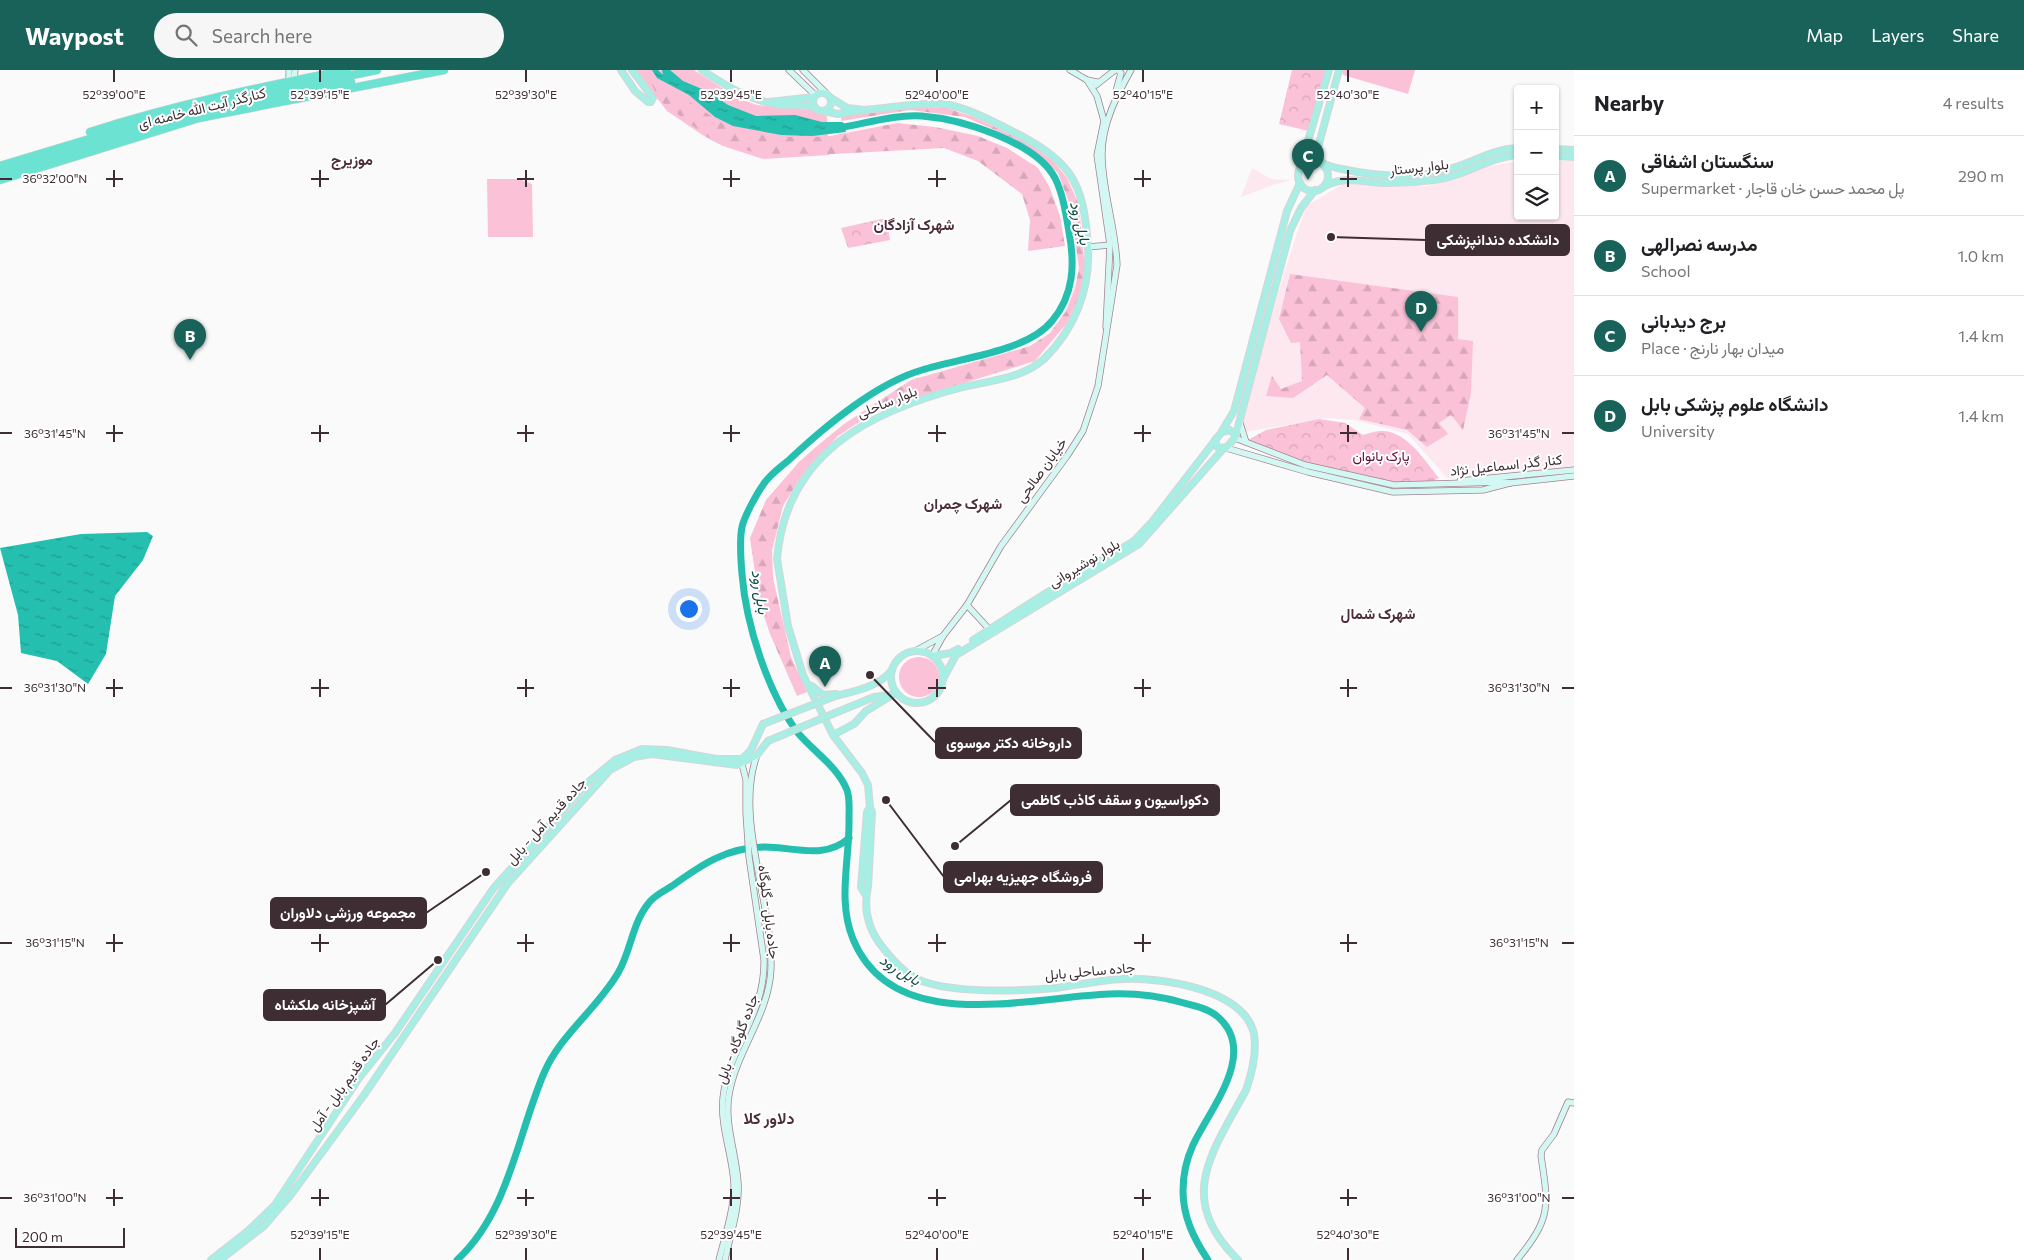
<!DOCTYPE html>
<html lang="en">
<head>
<meta charset="utf-8">
<style>
  :root { --surface:#fff; --page:#f6f6f6; --text:#202124; --muted:#757577; --line:#e0e0e0; --accent:#186259 }
  body { margin:0; font-family:Commissioner,Vazirmatn,sans-serif; background:var(--page); color:var(--text) }
  .controls { position:absolute; right:15px; top:15px; display:grid; overflow:hidden; border-radius:5px; box-shadow:0 1px 4px #0004 }
  .controls button { width:45px; height:45px; display:grid; place-items:center; padding:0; border:0; border-bottom:1px solid var(--line); background:var(--surface); color:var(--text); font:25px sans-serif }
  .scale { position:absolute; left:15px; bottom:12px; width:110px; box-sizing:border-box; padding-left:5px; border:2px solid #3e2e34; border-top:0; font-size:14px; line-height:18px; white-space:nowrap; color:#3e2e34; -webkit-text-stroke:4px #fff; paint-order:stroke }
  .you { position:absolute; left:688px; top:538px; width:18px; height:18px; margin:-12px; border:4px solid #fff; border-radius:50%; background:#1a73e8; box-shadow:0 0 0 8px #1a73e833 }
  .badge { display:grid; place-items:center; width:32px; height:32px; border-radius:50%; background:var(--accent); color:#fff; font-size:16px; font-weight:700 }
  .pin { position:absolute; translate:-50% -41px; filter:drop-shadow(0 1px 2px #0008) }
  .pin::after { content:''; position:absolute; top:26px; width:18px; height:15px; background:inherit; clip-path:polygon(0 0,100% 0,50% 100%) }
  .list { margin:0; padding:0; list-style:none }
  h2 { display:flex; justify-content:space-between; align-items:center; height:65px; margin:0; padding:0 20px; font-size:21px }
  h2 small { font-size:16px; font-weight:400; color:var(--muted) }
  .list li { display:grid; grid-template-columns:32px 1fr auto; gap:15px; align-items:center; box-sizing:border-box; height:80px; padding:0 20px; border-top:1px solid var(--line) }
  .list b { display:block; font-size:19px; white-space:nowrap }
  .list p { margin:0; font-size:16px; white-space:nowrap; color:var(--muted) }
  .list em { font-size:16px; font-style:normal; color:var(--muted) }
  .icon { flex:none; width:28px; height:28px; fill:none; stroke:currentColor; stroke-width:2; stroke-linecap:round; stroke-linejoin:round }
  .map { position:relative; flex:none; width:1574px; height:1190px; overflow:hidden }
  header { display:flex; align-items:center; gap:30px; box-sizing:border-box; height:70px; padding:0 25px; background:var(--accent); color:#fff }
  header strong { font-size:24px }
  nav { display:flex; gap:28px; margin-inline-start:auto; font-size:18px }
  .search { width:350px; height:45px; background:var(--page); display:flex; align-items:center; gap:12px; box-sizing:border-box; padding:0 18px; border-radius:28px; color:var(--muted); font-size:19px }
  main { display:flex }
  aside { flex:1; background:var(--surface) }
  .map>svg:first-child { display:block }
  .built { fill:#fde8f0 }
  .green { fill:#fac1d7 }
  .forest { fill:url(#forest-firs) }
  .park { fill:url(#park-crowns) }
  .water { fill:url(#water-ripples) }
  .lines { fill:none; stroke-linecap:round; stroke-linejoin:round }
  .river { stroke:#24bfae; stroke-width:7 }
  .secondary-casing { stroke:#a6818f; stroke-width:7 }
  .primary-casing { stroke:#d8d5d6; stroke-width:8 }
  .highway-casing { stroke:#d8d5d6; stroke-width:9 }
  .secondary { stroke:#d3f7f2; stroke-width:5.5 }
  .primary { stroke:#a7eee4; stroke-width:6 }
  .highway { stroke:#6ce3d2; stroke-width:8 }
  .primary-bridge-casing { stroke:#d8d5d6; stroke-width:8; stroke-linecap:butt }
  .primary-bridge { stroke:#a7eee4; stroke-width:6 }
  .ticks { fill:none; stroke:#3e2e34; stroke-width:2 }
  .labels { text-anchor:middle; stroke-width:4; stroke-linejoin:round; paint-order:stroke }
  .street-label { font-size:14px; fill:#3e2e34; stroke:#fff }
  .park-label { font-size:14px; fill:#600b39; stroke:#fff }
  .neighbourhood-label { font-size:15px; font-weight:bold; fill:#4d2e3a; stroke:#fff }
  .water-label { font-size:15px; font-style:italic; fill:#0e4c45; stroke:#fff }
  .quarter-label { font-size:16px; font-weight:bold; fill:#4d2e3a; stroke:#fff }
  .ticks-label { font-size:12px; text-anchor:middle; fill:#3e2e34; stroke:#fff; stroke-width:4; stroke-linejoin:round; paint-order:stroke }
  .leader { fill:none; stroke:#3e2e34; stroke-width:2 }
  .callout-dot { fill:#3e2e34; stroke:#fff; stroke-width:2 }
  .callout { fill:#3e2e34; stroke:#3e2e34; stroke-width:2 }
  .callout-label { font-size:15px; text-anchor:middle; font-weight:bold; fill:#fff }
</style>
</head>
<body>
<header>
<strong>Waypost</strong>
<div class="search"><svg class="icon" aria-label="search" viewBox="0 0 24 24"><circle cx="10" cy="10" r="6"/><path d="M15 15l6 6"/></svg>Search here</div>
<nav><a>Map</a><a>Layers</a><a>Share</a></nav>
</header>
<main>
<div class="map">
<svg width="1574" height="1190" viewBox="0 0 1574 1190">
  <defs>
    <pattern id="forest-firs" width="22" height="20" patternUnits="userSpaceOnUse" patternTransform="scale(1.25)"><rect width="22" height="20" fill="#fac1d7"/><path d="M5 1l3.5 6h-7zM16 11l3.5 6h-7z" fill="#d7a6b9"/></pattern>
    <pattern id="park-crowns" width="20" height="18" patternUnits="userSpaceOnUse" patternTransform="scale(1.25)"><rect width="20" height="18" fill="#fac1d7"/><path d="M2 6a3 3 0 1 1 6 0M12 15a3 3 0 1 1 6 0" fill="none" stroke="#d7a6b9"/></pattern>
    <pattern id="water-ripples" width="26" height="14" patternUnits="userSpaceOnUse" patternTransform="scale(1.25)"><rect width="26" height="14" fill="#24bfae"/><path d="M2 4q2-2 4 0t4 0M15 11q2-2 4 0t4 0" fill="none" stroke="#219c8e"/></pattern>
  </defs>
  <rect width="100%" height="100%" fill="#fafafa"/>
  <g class="built">
    <polygon points="1518,91 1518,146 1555,146 1555,91 1574,91 1574,396 1447,408 1408,364 1355,350 1326,348 1245,362 1242,351 1284,203 1306,136 1343,114 1425,116 1458,109 1480,98"/>
    <polygon points="1252,98 1271,109 1292,110 1273,115 1241,127"/>
  </g>
  <g class="green">
    <polygon points="635,0 694,0 725,20 724,23 757,35 811,40 827,46 829,85 763,89 723,76 707,68 667,41"/>
    <polygon points="1342,0 1415,0 1408,24 1343,5"/>
    <polygon points="487,109 519,109 532,114 533,167 488,167"/>
    <circle cx="919" cy="607" r="20"/>
  </g>
  <g class="forest">
    <polygon points="648,5 728,57 772,67 825,67 897,53 935,57 978,66 1007,78 1038,98 1049,116 1060,146 1065,176 1028,181 1030,150 1022,124 978,91 944,78 778,87 749,81 709,68 659,30"/>
    <polygon points="909,38 946,38 974,47 1030,74 1054,92 1067,108 1079,135 1085,200 1079,227 1067,253 1035,291 877,340 838,366 803,403 783,436 772,480 773,508 791,587 807,622 797,626 770,564 759,531 750,468 766,430 799,392 817,376 844,354 911,310 1030,276 1050,263 1066,241 1075,218 1079,198 1070,135 1058,103 1036,83 1011,67 965,47 910,40 841,51 842,45"/>
    <polygon points="1290,204 1458,227 1458,269 1473,271 1471,323 1463,360 1451,345 1439,353 1448,364 1427,377 1407,360 1359,349 1365,338 1327,305 1293,328 1266,326 1272,306 1281,319 1302,311 1300,272 1291,273 1279,249"/>
  </g>
  <g class="park">
    <polygon points="1292,0 1326,0 1309,61 1279,54"/>
    <polygon points="886,148 890,170 848,178 841,158"/>
    <path d="M 1319,349 L 1345,353 L 1363,365 C 1369,363 1376,361 1382,361 C 1407,361 1425,391 1439,408 C 1397,429 1290,388 1248,370 L 1266,360 Z"/>
  </g>
  <g class="water">
    <polygon points="652,0 658,0 663,5 662,0 670,0 683,11 709,22 728,35 756,46 795,45 822,52 842,52 844,53 846,62 812,66 781,65 733,56 715,47 689,25 657,8"/>
    <polygon points="147,462 153,466 143,490 115,526 106,584 88,614 57,591 21,583 18,545 0,478 81,464"/>
  </g>
  <g class="lines">
    <g class="river">
      <path d="M 838,58 C 864,54 895,44 922,46 C 960,49 1035,71 1055,108 C 1063,124 1066,144 1069,162 C 1075,194 1074,225 1052,251 C 1027,282 959,288 922,300 C 877,313 824,357 790,389 C 781,397 769,405 763,415 C 757,423 744,447 742,457 C 739,471 741,491 742,504 C 746,555 768,623 798,663 C 814,682 837,696 847,720 C 850,728 849,739 849,748 C 850,789 837,830 853,869 C 893,967 1029,927 1109,924 C 1134,923 1160,926 1184,933 C 1196,936 1209,939 1218,947 C 1259,983 1209,1040 1193,1075 C 1187,1088 1183,1106 1183,1121 C 1183,1147 1194,1169 1208,1190"/>
      <path d="M 457,1190 C 509,1142 517,1066 544,1003 C 560,965 597,939 618,903 C 631,881 632,854 648,834 C 653,826 664,821 672,816 C 701,795 727,777 765,777 C 793,777 825,790 849,768"/>
    </g>
    <g class="secondary-casing">
      <g id="secondary">
        <polyline points="789,0 813,23 814,27"/>
        <polyline points="803,0 826,23"/>
        <polyline points="1070,0 1087,10 1097,12"/>
        <polyline points="1087,10 1097,26 1104,51 1097,85 1110,175 1106,257"/>
        <polyline points="294,14 295,0"/>
        <polyline points="289,15 289,0"/>
        <polyline points="1096,15 1115,0"/>
        <polyline points="1116,21 1121,3 1118,0"/>
        <polyline points="1088,177 1110,175"/>
        <polyline points="1240,353 1246,372"/>
        <polyline points="1235,368 1305,395 1394,415 1502,412 1510,413"/>
        <polyline points="1226,378 1308,402 1393,422 1483,420 1510,413 1574,406"/>
        <polyline points="1460,411 1574,400"/>
        <polyline points="967,535 989,559"/>
        <path d="M 943,566 L 967,535 L 1001,476 L 1067,386 L 1083,361 L 1098,316 L 1117,195 C 1116,158 1102,121 1102,84 C 1102,54 1117,25 1131,0"/>
        <polyline points="915,581 943,566 932,586"/>
        <path d="M 719,1190 C 725,1166 734,1140 734,1115 C 733,1086 720,1057 723,1028 C 728,979 765,946 764,890 L 749,787 L 746,743 L 746,710 L 742,694"/>
        <path d="M 725,1190 C 730,1165 740,1138 738,1112 C 736,1083 724,1053 729,1025 C 736,981 769,945 771,899 C 773,833 734,748 757,685"/>
        <path d="M 1517,1190 C 1551,1148 1549,1138 1541,1086 L 1542,1080 L 1554,1064 L 1568,1032 L 1574,1033"/>
      </g>
    </g>
    <g class="primary-casing">
      <g id="primary">
        <polyline points="621,0 635,21 648,32 651,32 653,28 632,0"/>
        <path d="M 702,0 C 727,17 749,30 780,35 C 791,36 804,34 815,37"/>
        <path d="M 1339,0 L 1317,81 C 1318,96 1330,96 1342,99 C 1379,107 1419,110 1456,97 C 1477,90 1495,79 1518,78"/>
        <circle cx="822" cy="32" r="9"/>
        <polyline points="769,32 814,27"/>
        <path d="M 865,40 C 890,38 919,32 944,34 C 965,37 988,49 1006,58 C 1070,90 1084,108 1088,179 C 1090,220 1074,260 1044,289 C 1023,308 990,311 963,317 C 871,341 786,382 777,489 L 788,556 L 803,605 L 833,665 L 862,703 L 868,715 L 870,737"/>
        <polyline points="823,41 838,44 865,40 847,38 831,28"/>
        <polyline points="1555,79 1574,80"/>
        <polyline points="1555,86 1574,87"/>
        <circle cx="1313" cy="106" r="15"/>
        <polyline points="1300,98 1329,0"/>
        <path d="M 1322,118 C 1344,104 1364,113 1388,113 C 1403,113 1419,112 1434,110 C 1464,107 1488,87 1518,85"/>
        <polyline points="1222,361 1234,341 1287,141 1300,113"/>
        <polyline points="1235,365 1230,360 1222,362 1215,370 1217,377 1226,378 1235,368 1290,161 1301,138 1315,120"/>
        <polyline points="973,570 1043,525 1134,471 1152,452 1217,368"/>
        <circle cx="917" cy="607" r="26"/>
        <polyline points="933,586 951,583 958,579"/>
        <polyline points="943,609 956,585 1139,474 1223,379"/>
        <polyline points="812,616 823,625 836,624"/>
        <path d="M 833,627 C 853,621 878,618 892,600"/>
        <polyline points="835,643 874,627 890,625"/>
        <polyline points="833,665 854,654 866,641 892,625"/>
        <polyline points="742,689 751,680 763,654"/>
        <path d="M 865,824 L 861,817 L 867,742 L 870,737 L 872,742 L 868,817 C 863,840 868,860 884,879 C 896,894 909,908 928,913 C 960,923 1022,921 1056,918 C 1078,915 1101,910 1123,909 C 1161,907 1244,919 1254,964 C 1257,983 1252,1003 1246,1020 C 1212,1083 1175,1128 1238,1190"/>
        <polyline points="211,1190 248,1161 275,1135 359,1008 395,963 493,819 586,714 615,690 642,679 667,680 716,689 742,689"/>
        <polyline points="220,1190 264,1156 290,1126 364,1025 508,813 610,700 634,687 652,684 737,695 757,685 768,671"/>
      </g>
    </g>
    <g class="highway-casing">
      <g id="highway">
        <path d="M 90,62 C 175,35 260,17 347,0"/>
        <polyline points="0,96 199,36 377,0"/>
        <polyline points="0,103 198,43 351,12"/>
        <polyline points="0,110 199,48 444,0"/>
      </g>
    </g>
    <use href="#secondary" class="secondary"/>
    <use href="#primary" class="primary"/>
    <use href="#highway" class="highway"/>
    <g class="primary-bridge-casing">
      <g id="primary-bridge">
        <polyline points="763,654 833,627"/>
        <polyline points="768,671 835,643"/>
      </g>
    </g>
    <use href="#primary-bridge" class="primary-bridge"/>
  </g>
  <path class="ticks" d="M 114,0 L 114,12M 320,0 L 320,12M 526,0 L 526,12M 731,0 L 731,12M 937,0 L 937,12M 1143,0 L 1143,12M 1348,0 L 1348,12M 114,100 L 114,117M 320,100 L 320,117M 526,100 L 526,117M 731,100 L 731,117M 937,100 L 937,117M 1143,100 L 1143,117M 1348,100 L 1348,117M 0,109 L 12,109M 106,109 L 123,109M 311,109 L 329,109M 517,109 L 534,109M 723,109 L 740,109M 928,109 L 946,109M 1134,109 L 1151,109M 1340,109 L 1357,109M 114,355 L 114,372M 320,355 L 320,372M 526,355 L 526,372M 731,355 L 731,372M 937,355 L 937,372M 1143,355 L 1143,372M 1348,355 L 1348,372M 0,363 L 12,363M 106,363 L 123,363M 311,363 L 329,363M 517,363 L 534,363M 723,363 L 740,363M 928,363 L 946,363M 1134,363 L 1151,363M 1340,363 L 1357,363M 1562,363 L 1574,363M 114,609 L 114,627M 320,609 L 320,627M 526,609 L 526,627M 731,609 L 731,627M 937,609 L 937,627M 1143,609 L 1143,627M 1348,609 L 1348,627M 0,618 L 12,618M 106,618 L 123,618M 311,618 L 329,618M 517,618 L 534,618M 723,618 L 740,618M 928,618 L 946,618M 1134,618 L 1151,618M 1340,618 L 1357,618M 1562,618 L 1574,618M 114,864 L 114,882M 320,864 L 320,882M 526,864 L 526,882M 731,864 L 731,882M 937,864 L 937,882M 1143,864 L 1143,882M 1348,864 L 1348,882M 0,873 L 12,873M 106,873 L 123,873M 311,873 L 329,873M 517,873 L 534,873M 723,873 L 740,873M 928,873 L 946,873M 1134,873 L 1151,873M 1340,873 L 1357,873M 1562,873 L 1574,873M 114,1119 L 114,1136M 320,1119 L 320,1136M 526,1119 L 526,1136M 731,1119 L 731,1136M 937,1119 L 937,1136M 1143,1119 L 1143,1136M 1348,1119 L 1348,1136M 0,1128 L 12,1128M 106,1128 L 123,1128M 311,1128 L 329,1128M 517,1128 L 534,1128M 723,1128 L 740,1128M 928,1128 L 946,1128M 1134,1128 L 1151,1128M 1340,1128 L 1357,1128M 1562,1128 L 1574,1128M 320,1178 L 320,1190M 526,1178 L 526,1190M 731,1178 L 731,1190M 937,1178 L 937,1190M 1143,1178 L 1143,1190M 1348,1178 L 1348,1190"/>
  <g class="labels">
    <g class="street-label">
      <text transform="translate(202 38) rotate(-14)" y="5">کنارگذر آیت الله خامنه ای</text>
      <text transform="translate(1419 97) rotate(-6)" y="5">بلوار پرستار</text>
      <text transform="translate(887 332) rotate(-22)" y="5">بلوار ساحلی</text>
      <text transform="translate(1506 395) rotate(-6)" y="5">کنار گذر اسماعیل نژاد</text>
      <text transform="translate(1041 400) rotate(-54)" y="5">خيابان صالحی</text>
      <text transform="translate(1084 493) rotate(-31)" y="5">بلوار نوشیروانی</text>
      <text transform="translate(546 751) rotate(-48)" y="5">جاده قدیم آمل - بابل</text>
      <text transform="translate(769 842) rotate(83)" y="5">جاده بابل - گلوگاه</text>
      <text transform="translate(1090 901) rotate(-5)" y="5">جاده ساحلی بابل</text>
      <text transform="translate(737 969) rotate(-69)" y="5">جاده گلوگاه - بابل</text>
      <text transform="translate(344 1014) rotate(-55)" y="5">جاده قدیم بابل - آمل</text>
    </g>
    <g class="park-label">
      <text x="1381" y="391">پارک بانوان</text>
    </g>
    <g class="neighbourhood-label">
      <text x="352" y="95">موزیرج</text>
      <text x="914" y="160">شهرک آزادگان</text>
      <text x="963" y="439">شهرک چمران</text>
      <text x="1378" y="549">شهرک شمال</text>
    </g>
    <g class="water-label">
      <text transform="translate(1080 153) rotate(76)" y="5">بابل رود</text>
      <text transform="translate(760 522) rotate(81)" y="5">بابل رود</text>
      <text transform="translate(900 900) rotate(32)" y="5">بابل رود</text>
    </g>
    <g class="quarter-label">
      <text x="769" y="1054">دلاور کلا</text>
    </g>
  </g>
  <g class="ticks-label">
    <text x="114" y="29">52°39'00"E</text>
    <text x="320" y="29">52°39'15"E</text>
    <text x="526" y="29">52°39'30"E</text>
    <text x="731" y="29">52°39'45"E</text>
    <text x="937" y="29">52°40'00"E</text>
    <text x="1143" y="29">52°40'15"E</text>
    <text x="1348" y="29">52°40'30"E</text>
    <text x="55" y="113">36°32'00"N</text>
    <text x="55" y="368">36°31'45"N</text>
    <text x="1519" y="368">36°31'45"N</text>
    <text x="55" y="622">36°31'30"N</text>
    <text x="1519" y="622">36°31'30"N</text>
    <text x="55" y="877">36°31'15"N</text>
    <text x="1519" y="877">36°31'15"N</text>
    <text x="55" y="1132">36°31'00"N</text>
    <text x="1519" y="1132">36°31'00"N</text>
    <text x="320" y="1169">52°39'15"E</text>
    <text x="526" y="1169">52°39'30"E</text>
    <text x="731" y="1169">52°39'45"E</text>
    <text x="937" y="1169">52°40'00"E</text>
    <text x="1143" y="1169">52°40'15"E</text>
    <text x="1348" y="1169">52°40'30"E</text>
  </g>
  <path class="leader" d="M1331 167L1426 170M870 605L936 673M955 776L1011 730M886 730L944 807M486 802L426 843M438 890L385 935"/>
  <g class="callout-dot">
    <circle cx="1331" cy="167" r="5"/>
    <circle cx="870" cy="605" r="5"/>
    <circle cx="955" cy="776" r="5"/>
    <circle cx="886" cy="730" r="5"/>
    <circle cx="486" cy="802" r="5"/>
    <circle cx="438" cy="890" r="5"/>
  </g>
  <g class="callout">
    <rect x="1426" y="155" width="143" height="30" rx="5"/>
    <rect x="936" y="658" width="145" height="30" rx="5"/>
    <rect x="1011" y="715" width="208" height="30" rx="5"/>
    <rect x="944" y="792" width="158" height="30" rx="5"/>
    <rect x="271" y="828" width="155" height="30" rx="5"/>
    <rect x="264" y="920" width="121" height="30" rx="5"/>
  </g>
  <g class="callout-label">
    <text x="1498" y="175">دانشکده دندانپزشکی</text>
    <text x="1009" y="678">داروخانه دکتر موسوی</text>
    <text x="1115" y="735">دکوراسیون و سقف کاذب کاظمی</text>
    <text x="1023" y="812">فروشگاه جهیزیه بهرامی</text>
    <text x="348" y="848">مجموعه ورزشی دلاوران</text>
    <text x="325" y="940">آشپزخانه ملکشاه</text>
  </g>
</svg>
<div class="controls">
<button>+</button>
<button>−</button>
<button><svg class="icon" aria-label="layers" viewBox="0 0 24 24"><path d="M12 4l9 5-9 5-9-5zM3 14l9 5 9-5"/></svg></button>
</div>
<div class="scale">200 m</div>
<div class="you"></div>
<div class="pin badge" style="left:825px;top:617px">A</div>
<div class="pin badge" style="left:190px;top:290px">B</div>
<div class="pin badge" style="left:1308px;top:110px">C</div>
<div class="pin badge" style="left:1421px;top:262px">D</div>
</div>
<aside>
<h2>Nearby<small>4 results</small></h2>
<ul class="list">
<li><span class="badge">A</span><div><b>سنگستان اشفاقی</b><p>Supermarket · پل محمد حسن خان قاجار</p></div><em>290 m</em></li>
<li><span class="badge">B</span><div><b>مدرسه نصرالهی</b><p>School</p></div><em>1.0 km</em></li>
<li><span class="badge">C</span><div><b>برج دیدبانی</b><p>Place · میدان بهار نارنج</p></div><em>1.4 km</em></li>
<li><span class="badge">D</span><div><b>دانشگاه علوم پزشکی بابل</b><p>University</p></div><em>1.4 km</em></li>
</ul>
</aside>
</main>
</body>
</html>
